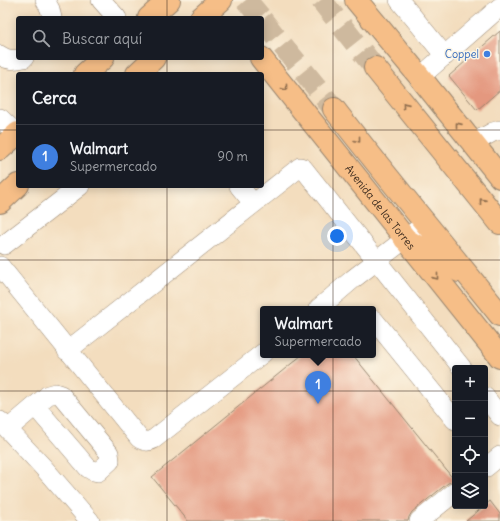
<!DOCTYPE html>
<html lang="es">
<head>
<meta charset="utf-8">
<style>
  :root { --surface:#171b24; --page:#20242c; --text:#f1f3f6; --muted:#9ea1a6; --line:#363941; --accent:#0b8043 }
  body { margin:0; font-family:Delius,sans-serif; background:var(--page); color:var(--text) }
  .controls { position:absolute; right:12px; bottom:12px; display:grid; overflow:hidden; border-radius:4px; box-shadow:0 2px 10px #0003 }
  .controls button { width:36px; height:36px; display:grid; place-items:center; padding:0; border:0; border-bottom:1px solid var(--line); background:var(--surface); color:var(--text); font:20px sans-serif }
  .you { position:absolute; left:337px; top:236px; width:14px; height:14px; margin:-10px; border:3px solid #fff; border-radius:50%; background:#1a73e8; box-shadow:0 0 0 6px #1a73e833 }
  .badge { display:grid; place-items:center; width:26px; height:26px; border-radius:50%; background:var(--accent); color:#fff; font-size:13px; font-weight:700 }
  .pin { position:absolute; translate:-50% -33px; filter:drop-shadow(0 1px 2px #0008) }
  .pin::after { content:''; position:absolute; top:21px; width:14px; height:12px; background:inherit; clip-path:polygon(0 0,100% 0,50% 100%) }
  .popup { position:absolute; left:260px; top:306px; width:116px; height:52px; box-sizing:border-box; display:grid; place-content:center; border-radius:4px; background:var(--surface); filter:drop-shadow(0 1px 3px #0005); font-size:13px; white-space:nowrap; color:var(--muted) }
  .popup b { font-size:15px; color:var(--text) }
  .popup::after { content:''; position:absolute; left:50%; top:100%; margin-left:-8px; border:8px solid transparent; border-top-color:var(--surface) }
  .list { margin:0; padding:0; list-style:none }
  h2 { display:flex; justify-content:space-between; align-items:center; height:52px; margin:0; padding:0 16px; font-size:17px }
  h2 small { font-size:13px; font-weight:400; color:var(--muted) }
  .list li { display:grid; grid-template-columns:26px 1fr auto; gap:12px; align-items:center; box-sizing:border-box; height:64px; padding:0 16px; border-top:1px solid var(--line) }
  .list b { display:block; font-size:15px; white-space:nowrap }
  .list p { margin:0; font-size:13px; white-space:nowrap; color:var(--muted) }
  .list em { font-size:13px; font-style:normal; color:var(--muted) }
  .icon { flex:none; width:22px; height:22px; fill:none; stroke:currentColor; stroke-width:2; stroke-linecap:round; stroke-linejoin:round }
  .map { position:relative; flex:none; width:500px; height:521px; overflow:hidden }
  .search { position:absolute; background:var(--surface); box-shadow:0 2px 10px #0003; left:16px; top:16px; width:248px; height:44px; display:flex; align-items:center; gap:10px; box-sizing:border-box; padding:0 14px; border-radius:4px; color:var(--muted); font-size:15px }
  .panel { position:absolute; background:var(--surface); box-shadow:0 2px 10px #0003; left:16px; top:72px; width:248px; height:116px; border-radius:4px }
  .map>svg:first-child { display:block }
  .building { fill:#e4987f }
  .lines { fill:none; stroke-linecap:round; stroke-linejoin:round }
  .highway-tunnel { stroke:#ceb99e; stroke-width:22; stroke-dasharray:22 11; stroke-linecap:butt }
  .minor-casing { stroke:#97846e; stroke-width:20 }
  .major-casing { stroke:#97846e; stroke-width:24 }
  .highway-casing { stroke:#97846e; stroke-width:24 }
  .minor { stroke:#fff; stroke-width:19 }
  .major { stroke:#f6be87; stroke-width:22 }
  .highway { stroke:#f6be87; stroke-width:22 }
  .oneway { stroke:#8f6d4d }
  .grid { fill:none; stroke:#3b2a1e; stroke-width:1; stroke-opacity:0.55 }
  .shop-dot { fill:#3f7fe0; stroke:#fcf5e5; stroke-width:1.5 }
  .labels { text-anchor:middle; stroke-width:3; stroke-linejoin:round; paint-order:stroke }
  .shop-label { font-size:11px; fill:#366cbe; stroke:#fcf5e5; text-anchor:end }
  .street-label { font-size:11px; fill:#3b2a1e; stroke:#fcf5e5 }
</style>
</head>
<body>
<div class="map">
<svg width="500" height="521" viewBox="0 0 500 521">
  <rect width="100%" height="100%" fill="#fcf5e5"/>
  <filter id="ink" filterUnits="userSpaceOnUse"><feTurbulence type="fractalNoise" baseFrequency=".025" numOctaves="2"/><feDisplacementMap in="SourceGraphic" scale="8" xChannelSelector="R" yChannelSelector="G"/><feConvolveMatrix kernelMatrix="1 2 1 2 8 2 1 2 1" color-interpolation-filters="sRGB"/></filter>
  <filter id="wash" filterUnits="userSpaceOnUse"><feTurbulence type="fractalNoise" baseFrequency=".012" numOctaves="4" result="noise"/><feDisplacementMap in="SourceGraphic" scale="16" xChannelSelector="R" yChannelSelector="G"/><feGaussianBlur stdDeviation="0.9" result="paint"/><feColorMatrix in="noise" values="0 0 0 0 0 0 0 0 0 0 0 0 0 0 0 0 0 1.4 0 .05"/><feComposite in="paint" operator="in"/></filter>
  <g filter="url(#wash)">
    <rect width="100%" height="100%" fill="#f3ddbe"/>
    <g id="blocks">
      <g class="building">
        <polygon points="500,31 500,90 477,110 449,76"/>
        <polygon points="302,355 353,355 455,481 448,483 412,512 409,517 408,521 188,521 152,477"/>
        <polygon points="490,501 500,514 500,521 466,521"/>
      </g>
    </g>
  </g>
  <g filter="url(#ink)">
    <use href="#blocks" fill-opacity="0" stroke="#97846e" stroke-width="1"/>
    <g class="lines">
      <g class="highway-tunnel">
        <polyline points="246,0 261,18"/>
        <polyline points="321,0 375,68"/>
        <polyline points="262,20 334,109"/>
      </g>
      <g class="minor-casing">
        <g id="minor">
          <polyline points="45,0 50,9 52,18"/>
          <polyline points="101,0 117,18"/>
          <polyline points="399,0 445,56"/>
          <path d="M 0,55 C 8,61 15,60 24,58"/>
          <polyline points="420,77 500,7"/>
          <polyline points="0,118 17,134"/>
          <polyline points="473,143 493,132 500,130"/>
          <polyline points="239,186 253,203"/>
          <polyline points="4,245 80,186"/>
          <path d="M 0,266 L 139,438 C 145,442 148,442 154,439 L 263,353"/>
          <polyline points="318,309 353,279 426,223"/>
          <polyline points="374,320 455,420"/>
          <polyline points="67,351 300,167 303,168 462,368"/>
          <polyline points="485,397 500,416"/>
          <polyline points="0,421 43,467 90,521"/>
          <polyline points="8,429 48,395 55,393 61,395 109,453 110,461 98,472 93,471 88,468 35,406"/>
          <polyline points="485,468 500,456"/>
          <polyline points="419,521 455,492"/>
        </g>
      </g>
      <g class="major-casing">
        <g id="major">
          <polyline points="356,0 420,77 500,177"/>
          <polyline points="149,18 169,0"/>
          <polyline points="201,18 221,0"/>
          <path id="s1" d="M 261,58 L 500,357"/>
          <polyline points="85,74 103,58"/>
          <polyline points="137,74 154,58"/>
          <polyline points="0,149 18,133"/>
          <polyline points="0,202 18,185"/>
        </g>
      </g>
      <g class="highway-casing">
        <g id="highway">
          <polyline points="375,68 500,223"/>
          <path d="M 334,109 C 388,179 445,246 500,315"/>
          <polyline points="405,239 459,271"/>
        </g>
      </g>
      <use href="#minor" class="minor"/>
      <use href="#major" class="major"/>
      <use href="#highway" class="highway"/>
    </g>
    <defs><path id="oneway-chevron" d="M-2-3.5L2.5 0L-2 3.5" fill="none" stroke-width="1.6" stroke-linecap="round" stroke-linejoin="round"/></defs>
    <g class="oneway">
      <use href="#oneway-chevron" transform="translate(285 88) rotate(51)"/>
      <use href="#oneway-chevron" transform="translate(405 105) rotate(-129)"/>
      <use href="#oneway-chevron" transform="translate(458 125) rotate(-129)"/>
      <use href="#oneway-chevron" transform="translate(358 140) rotate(52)"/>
      <use href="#oneway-chevron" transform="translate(482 201) rotate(-129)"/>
      <use href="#oneway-chevron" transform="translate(436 277) rotate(51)"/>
    </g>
  </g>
  <path class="grid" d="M 167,0 L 167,18M 333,0 L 333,521M 167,58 L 167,74M 0,130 L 18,130M 262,130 L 500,130M 167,186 L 167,521M 0,260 L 500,260M 0,391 L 455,391M 485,391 L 500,391"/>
  <circle class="shop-dot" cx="487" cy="54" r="4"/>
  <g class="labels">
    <g class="shop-label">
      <text x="479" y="58">Coppel</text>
    </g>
    <g class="street-label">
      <text dy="4" stroke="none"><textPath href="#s1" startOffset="191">Avenida de las Torres</textPath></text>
    </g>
  </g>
</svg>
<div class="controls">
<button>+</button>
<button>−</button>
<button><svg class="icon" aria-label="locate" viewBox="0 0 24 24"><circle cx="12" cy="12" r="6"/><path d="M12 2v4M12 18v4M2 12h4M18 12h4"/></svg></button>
<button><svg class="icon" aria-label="layers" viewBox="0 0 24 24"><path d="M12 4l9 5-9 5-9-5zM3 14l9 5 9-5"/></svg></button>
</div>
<div class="you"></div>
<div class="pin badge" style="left:318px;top:404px;background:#3f7fe0">1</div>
<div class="popup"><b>Walmart</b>Supermercado</div>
<div class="search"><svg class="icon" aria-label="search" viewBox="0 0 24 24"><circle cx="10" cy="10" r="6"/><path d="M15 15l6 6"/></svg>Buscar aquí</div>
<section class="panel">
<h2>Cerca<small></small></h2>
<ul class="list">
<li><span class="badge" style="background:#3f7fe0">1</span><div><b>Walmart</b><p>Supermercado</p></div><em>90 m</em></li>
</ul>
</section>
</div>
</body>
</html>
